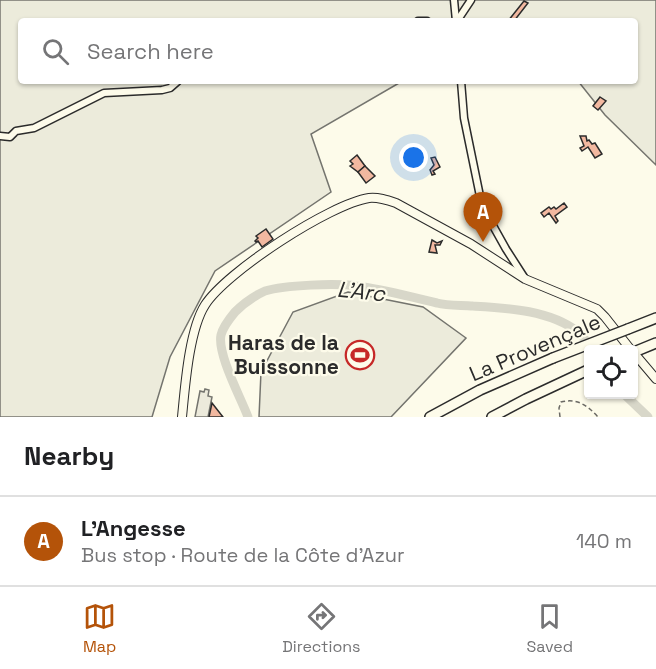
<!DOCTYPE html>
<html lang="en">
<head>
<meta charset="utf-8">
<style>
  :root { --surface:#fff; --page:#f6f6f6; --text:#202124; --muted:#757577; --line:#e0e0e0; --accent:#b45309 }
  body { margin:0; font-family:"Space Grotesk",sans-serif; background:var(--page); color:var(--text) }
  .controls { position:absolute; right:18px; bottom:18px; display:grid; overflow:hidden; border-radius:6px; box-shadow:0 2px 4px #0004 }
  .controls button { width:54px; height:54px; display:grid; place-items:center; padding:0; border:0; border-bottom:2px solid var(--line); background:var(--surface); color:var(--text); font:30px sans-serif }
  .you { position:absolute; left:414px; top:158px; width:21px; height:21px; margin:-15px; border:4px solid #fff; border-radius:50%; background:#1a73e8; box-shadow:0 0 0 9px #1a73e833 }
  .badge { display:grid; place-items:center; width:39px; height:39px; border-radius:50%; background:var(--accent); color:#fff; font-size:20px; font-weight:700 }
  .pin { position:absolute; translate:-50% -50px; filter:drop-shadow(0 2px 3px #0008) }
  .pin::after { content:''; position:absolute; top:32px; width:21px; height:18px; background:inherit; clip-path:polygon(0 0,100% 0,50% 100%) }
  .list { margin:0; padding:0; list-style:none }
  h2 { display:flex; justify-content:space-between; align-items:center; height:78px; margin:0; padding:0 24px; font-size:26px }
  h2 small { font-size:20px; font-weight:400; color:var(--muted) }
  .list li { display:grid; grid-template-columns:39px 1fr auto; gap:18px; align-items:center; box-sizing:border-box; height:90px; padding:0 24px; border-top:2px solid var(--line) }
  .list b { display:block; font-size:22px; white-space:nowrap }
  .list p { margin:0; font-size:20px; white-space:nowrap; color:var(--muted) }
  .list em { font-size:20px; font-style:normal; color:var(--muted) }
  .icon { flex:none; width:33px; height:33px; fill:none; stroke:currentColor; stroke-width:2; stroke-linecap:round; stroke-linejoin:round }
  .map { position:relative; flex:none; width:656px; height:417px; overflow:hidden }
  .search { position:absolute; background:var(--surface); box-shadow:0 2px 4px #0004; left:18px; right:18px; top:18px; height:66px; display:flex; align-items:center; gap:15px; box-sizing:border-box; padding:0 21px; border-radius:6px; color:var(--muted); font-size:22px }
  .sheet { height:168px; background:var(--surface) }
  nav { display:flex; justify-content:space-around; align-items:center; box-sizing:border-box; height:84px; border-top:2px solid var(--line); background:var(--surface); font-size:16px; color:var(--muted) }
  nav a { display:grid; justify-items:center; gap:3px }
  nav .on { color:var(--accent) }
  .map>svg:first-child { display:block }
  .green { fill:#ecebdb; stroke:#74746e; stroke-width:1.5 }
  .parking { fill:#eceadb; stroke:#74746e; stroke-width:1.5 }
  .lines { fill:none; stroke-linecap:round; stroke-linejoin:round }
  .river { stroke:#d8d7c9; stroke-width:9 }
  .building { fill:#f2b8a0; stroke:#2b2b2b; stroke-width:1.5 }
  .minor-casing { stroke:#2b2b2b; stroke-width:9 }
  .major-casing { stroke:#2b2b2b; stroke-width:10 }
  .highway-casing { stroke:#2b2b2b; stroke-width:12 }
  .path { stroke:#6a6964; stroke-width:1.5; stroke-dasharray:4.5 3; stroke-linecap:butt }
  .minor { stroke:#fdfbea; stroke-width:6 }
  .major { stroke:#fdfbea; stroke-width:8 }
  .highway { stroke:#fdfbea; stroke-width:9 }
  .highway-bridge-casing { stroke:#2b2b2b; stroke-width:12; stroke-linecap:butt }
  .highway-bridge { stroke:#fdfbea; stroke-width:9 }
  .labels { text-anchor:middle; stroke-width:4.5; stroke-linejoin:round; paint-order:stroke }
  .poi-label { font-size:21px; font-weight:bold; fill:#2b2b2b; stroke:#fdfbea; text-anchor:end }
  .street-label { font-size:21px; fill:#2b2b2b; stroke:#fdfbea }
  .water-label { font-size:22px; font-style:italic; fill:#2b2b2b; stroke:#fdfbea }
</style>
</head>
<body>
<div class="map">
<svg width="656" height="417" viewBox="0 0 656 417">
  <rect width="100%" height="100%" fill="#fdfbea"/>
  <g class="green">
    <polygon points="0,0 656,0 656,165 605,115 578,81 635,81 635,21 21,21 21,81 412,81 399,83 311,134 331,192 215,271 170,357 152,417 0,417"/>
    <polygon points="348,292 423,307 466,338 391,417 259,417 261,372 293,312"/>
  </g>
  <polygon class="parking" points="205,389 209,390 208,396 212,397 208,417 195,417 200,391 204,392"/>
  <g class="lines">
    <g class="river">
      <polyline points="624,394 648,417"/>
      <path d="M 248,417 C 241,398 217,354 221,335 C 223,327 230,318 235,312 C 244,303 254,296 265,291 C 285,285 336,283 356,286 C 384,289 410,297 437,303 C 448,306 461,305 473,306 C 507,308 550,310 578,332 C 584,337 588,344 593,350"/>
    </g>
  </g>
  <g class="building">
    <polygon points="524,1 528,3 514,21 508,21"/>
    <polygon points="600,97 606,101 598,110 593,106"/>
    <polygon points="580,136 586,136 587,141 589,140 592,144 595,143 602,154 595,158 588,147 582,151 580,148 584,146"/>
    <polygon points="357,155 365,166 358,172 350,166 353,164 350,161"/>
    <polygon points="435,157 440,167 433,171 435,174 432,175 430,170 434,165 431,158"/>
    <polygon points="365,166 375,176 366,183 358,172"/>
    <polygon points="564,203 567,207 555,216 558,221 556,223 549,213 544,217 541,213 549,207 551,209 554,207 556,209"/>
    <polygon points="266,229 273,239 262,247 258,241 256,242 255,241 258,238 256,236"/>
    <polygon points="432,240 437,243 442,241 440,245 435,245 437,253 429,252"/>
    <polygon points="212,403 223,417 209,417"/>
  </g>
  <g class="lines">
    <g class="minor-casing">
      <g id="minor">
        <polyline points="454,0 456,21"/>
        <polyline points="418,21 427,21"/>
        <polyline points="457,21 471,0"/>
        <polyline points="461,81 464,118 482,206 506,249 524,277"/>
        <polyline points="0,136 10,137 16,131 34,128 104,93 162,90 170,88 178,81"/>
      </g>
    </g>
    <g class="major-casing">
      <g id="major">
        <polyline points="634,353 656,379"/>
        <path d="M 182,417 C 185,387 189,330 205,305 C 226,272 330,204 369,198 C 378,197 387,200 396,203 L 471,244 L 525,279 L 597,309 L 605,317 L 631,350"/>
      </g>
    </g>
    <g class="highway-casing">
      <g id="highway">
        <polyline points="628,329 656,318"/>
        <polyline points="634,352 656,343"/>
        <polyline points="430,417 480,390 553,358"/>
        <polyline points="492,417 526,399 588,370"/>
      </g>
    </g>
    <path class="path" d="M 560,417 L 559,408 L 561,402 C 577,398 587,405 598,417"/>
    <use href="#minor" class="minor"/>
    <use href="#major" class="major"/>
    <use href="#highway" class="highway"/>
    <g class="highway-bridge-casing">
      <polyline id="highway-bridge" points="553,358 628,329"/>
    </g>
    <use href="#highway-bridge" class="highway-bridge"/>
  </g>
  <defs>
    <g id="stadium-ring" transform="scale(1.5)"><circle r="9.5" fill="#fdfbea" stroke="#c62828" stroke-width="1.5"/><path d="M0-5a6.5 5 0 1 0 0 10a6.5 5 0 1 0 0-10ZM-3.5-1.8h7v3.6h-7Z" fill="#c62828"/></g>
  </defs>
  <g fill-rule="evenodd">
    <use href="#stadium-ring" x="360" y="355"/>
  </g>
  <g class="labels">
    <g class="poi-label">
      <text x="339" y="350">Haras de la<tspan x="339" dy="24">Buissonne</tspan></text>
    </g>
    <g class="street-label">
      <text transform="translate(535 348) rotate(-23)" y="7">La Provençale</text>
    </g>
    <g class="water-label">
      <text transform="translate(361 291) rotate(6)" y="8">L'Arc</text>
    </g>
  </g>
</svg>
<div class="controls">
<button><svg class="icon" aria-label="locate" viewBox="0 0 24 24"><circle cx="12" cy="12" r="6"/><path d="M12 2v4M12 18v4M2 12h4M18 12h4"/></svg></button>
</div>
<div class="you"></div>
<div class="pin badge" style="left:483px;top:242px">A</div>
<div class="search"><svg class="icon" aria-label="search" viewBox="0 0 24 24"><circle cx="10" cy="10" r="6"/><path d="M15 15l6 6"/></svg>Search here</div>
</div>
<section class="sheet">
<h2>Nearby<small></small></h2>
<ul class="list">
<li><span class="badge">A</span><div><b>L'Angesse</b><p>Bus stop · Route de la Côte d'Azur</p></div><em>140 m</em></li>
</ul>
</section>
<nav>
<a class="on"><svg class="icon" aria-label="map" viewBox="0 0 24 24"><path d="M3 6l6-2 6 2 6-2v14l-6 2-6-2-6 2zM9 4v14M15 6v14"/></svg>Map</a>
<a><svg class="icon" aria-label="directions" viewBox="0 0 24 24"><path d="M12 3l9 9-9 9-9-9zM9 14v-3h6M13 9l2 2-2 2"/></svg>Directions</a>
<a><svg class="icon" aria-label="saved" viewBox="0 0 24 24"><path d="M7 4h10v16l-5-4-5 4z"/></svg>Saved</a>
</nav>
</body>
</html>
